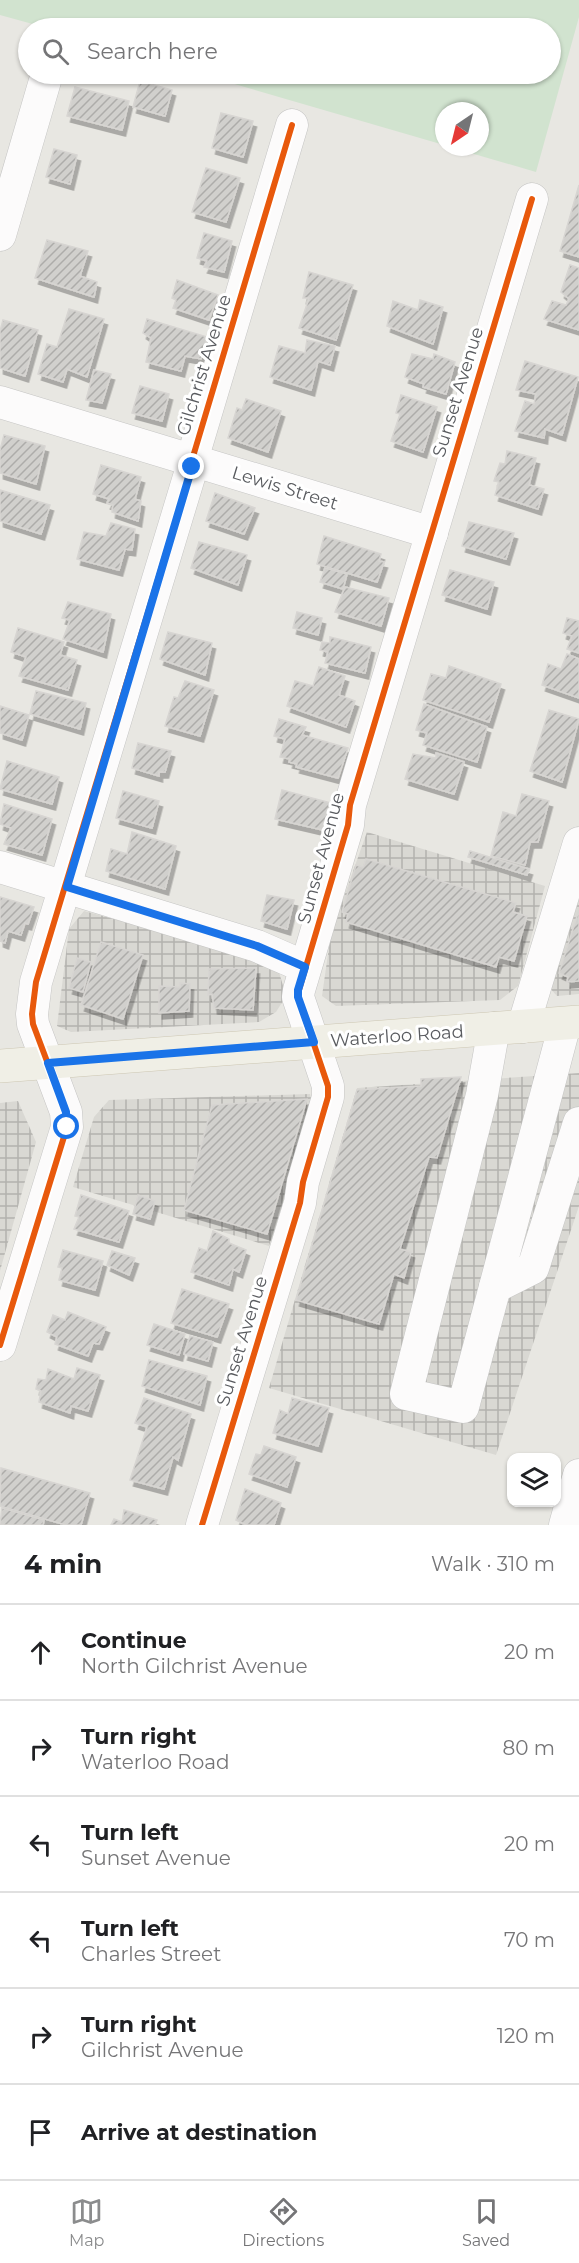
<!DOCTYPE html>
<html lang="en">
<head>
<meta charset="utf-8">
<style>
  :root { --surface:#fff; --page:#f2f2f2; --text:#202124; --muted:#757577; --line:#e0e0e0; --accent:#8b8c8d }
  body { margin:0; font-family:Montserrat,sans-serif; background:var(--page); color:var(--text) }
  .controls { position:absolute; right:18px; bottom:18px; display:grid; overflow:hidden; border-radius:12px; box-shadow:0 2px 4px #0004 }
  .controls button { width:54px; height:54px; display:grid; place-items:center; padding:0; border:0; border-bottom:2px solid var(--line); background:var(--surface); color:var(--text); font:30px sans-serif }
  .compass { position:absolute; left:435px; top:102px; width:54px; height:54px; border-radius:50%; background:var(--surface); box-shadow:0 2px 4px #0004; rotate:215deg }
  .stop { position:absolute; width:18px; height:18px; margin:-14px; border:4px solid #1a73e8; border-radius:50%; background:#fff }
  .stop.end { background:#1a73e8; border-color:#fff; box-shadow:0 2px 6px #0008 }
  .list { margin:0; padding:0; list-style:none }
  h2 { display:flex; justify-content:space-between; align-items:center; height:78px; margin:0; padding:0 24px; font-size:26px }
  h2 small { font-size:20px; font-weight:400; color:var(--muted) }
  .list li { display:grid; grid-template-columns:39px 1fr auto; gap:18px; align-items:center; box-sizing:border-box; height:96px; padding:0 24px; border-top:2px solid var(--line) }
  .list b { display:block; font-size:22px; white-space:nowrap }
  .list p { margin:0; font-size:20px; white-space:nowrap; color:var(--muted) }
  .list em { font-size:20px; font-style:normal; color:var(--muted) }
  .icon { flex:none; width:33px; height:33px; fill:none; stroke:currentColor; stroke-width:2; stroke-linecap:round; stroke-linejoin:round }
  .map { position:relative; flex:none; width:579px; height:1525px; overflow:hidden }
  .search { position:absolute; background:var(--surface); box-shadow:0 2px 4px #0004; left:18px; right:18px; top:18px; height:66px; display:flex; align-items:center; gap:15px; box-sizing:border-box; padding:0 21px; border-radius:33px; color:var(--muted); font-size:22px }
  .sheet { height:654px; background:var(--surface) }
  nav { display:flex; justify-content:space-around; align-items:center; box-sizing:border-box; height:84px; border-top:2px solid var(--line); background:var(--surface); font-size:16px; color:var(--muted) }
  nav a { display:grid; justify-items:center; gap:3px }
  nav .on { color:var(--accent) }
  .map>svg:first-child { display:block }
  .industrial { fill:url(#industrial-grid) }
  .green { fill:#d1e3cf }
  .building { fill:url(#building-hatch); stroke:#d7d5d2; stroke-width:1.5; filter:url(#shadow) }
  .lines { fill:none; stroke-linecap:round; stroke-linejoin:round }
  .minor-casing { stroke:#c5c5c4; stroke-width:33 }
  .major-casing { stroke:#cdc7b3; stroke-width:34 }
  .minor { stroke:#fcfbfb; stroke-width:32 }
  .major { stroke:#f0efe6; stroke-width:33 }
  .cycleway-casing { stroke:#fff; stroke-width:10 }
  .cycleway { stroke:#e8590c; stroke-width:6 }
  .route { stroke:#1a73e8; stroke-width:8 }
  .labels { text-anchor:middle; stroke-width:6; stroke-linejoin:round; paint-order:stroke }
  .street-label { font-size:18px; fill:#595b5f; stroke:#fff }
</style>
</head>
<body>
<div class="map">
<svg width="579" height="1525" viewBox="0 0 579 1525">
  <defs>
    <pattern id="industrial-grid" width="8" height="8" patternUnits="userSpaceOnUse" patternTransform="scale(1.5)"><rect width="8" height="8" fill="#d9d8d3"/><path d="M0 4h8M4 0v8" fill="none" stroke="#b3b2ae"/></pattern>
    <pattern id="building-hatch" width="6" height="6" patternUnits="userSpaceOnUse" patternTransform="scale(1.5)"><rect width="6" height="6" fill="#d1d0cd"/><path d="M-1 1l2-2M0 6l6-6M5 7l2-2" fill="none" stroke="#adacaa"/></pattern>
    <filter id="shadow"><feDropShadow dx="3.5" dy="6" stdDeviation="0" flood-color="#0004"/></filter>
  </defs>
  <rect width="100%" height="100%" fill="#e8e7e2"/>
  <g class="industrial">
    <polygon points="367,832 545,886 518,986 500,1000 336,1006 322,996 331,933"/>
    <polygon points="579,894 579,994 557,996 547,985"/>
    <polygon points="84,911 252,956 279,972 286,996 276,1012 259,1022 71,1032 57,1026 69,929"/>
    <polygon points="579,1073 579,1206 496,1455 269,1388 357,1088"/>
    <polygon points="310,1094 314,1110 269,1246 73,1187 94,1117 109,1100"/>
    <polygon points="18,1101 36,1142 0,1271 0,1103"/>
  </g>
  <polygon class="green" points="0,0 579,0 579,17 536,172 450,147 480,147 480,111 444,111 444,145 200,74 550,74 550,28 47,28 0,15"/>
  <g class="building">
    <polygon points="140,81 172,90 165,116 133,107"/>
    <polygon points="75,87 129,101 122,130 67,116"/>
    <polygon points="221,113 253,121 243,157 212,148"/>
    <polygon points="54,149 77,155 70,184 46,177"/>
    <polygon points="206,168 240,178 226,222 192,212"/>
    <polygon points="579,185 579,257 560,251"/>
    <polygon points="204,233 232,241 224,272 204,267 207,261 197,258"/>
    <polygon points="47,240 88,251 80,276 97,282 94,297 35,278"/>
    <polygon points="570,265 579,268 579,330 544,319 552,301 566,305 569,299 561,292"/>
    <polygon points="309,272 353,285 336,340 299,328 309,298 303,298"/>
    <polygon points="177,280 218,295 209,320 173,308 176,300 172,298"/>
    <polygon points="420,300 443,307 433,344 387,326 393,301 418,310"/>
    <polygon points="69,309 104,319 87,377 67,369 63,382 38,374 47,344 57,347"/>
    <polygon points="147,319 207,337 201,359 185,356 181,371 146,362 151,338 143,333"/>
    <polygon points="3,320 38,330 25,376 0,368 0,331"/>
    <polygon points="307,340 335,346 330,365 318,361 311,390 270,377 279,346 305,353"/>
    <polygon points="412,354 433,359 434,354 455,362 446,394 423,387 424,384 405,377"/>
    <polygon points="525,361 578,377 562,435 545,429 544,438 515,431 525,401 534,404 536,394 516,390"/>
    <polygon points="94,370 111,374 102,403 86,400"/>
    <polygon points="140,386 169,394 162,421 132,413"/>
    <polygon points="401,395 437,407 423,452 391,441 400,414 396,413"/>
    <polygon points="246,399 281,411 268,452 228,438 237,408 242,410"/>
    <polygon points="4,435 45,446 36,484 0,473 0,450"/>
    <polygon points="507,451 536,458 529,485 544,489 538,509 495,495 499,482 494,481 500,463 505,464"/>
    <polygon points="101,465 141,477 135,499 141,501 138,521 112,512 113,505 107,503 109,499 93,494"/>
    <polygon points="0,490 50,505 41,534 0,521"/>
    <polygon points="215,493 255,508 244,534 206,521"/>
    <polygon points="469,522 514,533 506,559 462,546"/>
    <polygon points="111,523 135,529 132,550 125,549 119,570 77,559 84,532 106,536"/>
    <polygon points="324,536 381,554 379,561 384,562 377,582 317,564"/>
    <polygon points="199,542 247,555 238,585 191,568"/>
    <polygon points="325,568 347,574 343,589 320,582"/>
    <polygon points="450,570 494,582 487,609 442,595"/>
    <polygon points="345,587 389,598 381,626 335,612"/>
    <polygon points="68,602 111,614 103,652 63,639 70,620 62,618"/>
    <polygon points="297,612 322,618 318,635 293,628"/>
    <polygon points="567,618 579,621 579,653 567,649 572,636 563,633"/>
    <polygon points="18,628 64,642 60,655 77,660 68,690 19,676 26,657 11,652"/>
    <polygon points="168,632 212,643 205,675 160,659"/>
    <polygon points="330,637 371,647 365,673 325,663 328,652 320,650 322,642 330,643"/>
    <polygon points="567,654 579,659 579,698 542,685 548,664 561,669"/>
    <polygon points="449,666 501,684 489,722 423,700 431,674 446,678"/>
    <polygon points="319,667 345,676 339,695 355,701 346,727 287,706 295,681 313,686"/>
    <polygon points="185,681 214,690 200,736 165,726 174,697 178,698"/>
    <polygon points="36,691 86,703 80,729 30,714"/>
    <polygon points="424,704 487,727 477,762 423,745 427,733 416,730"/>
    <polygon points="0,706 29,715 22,740 0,733"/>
    <polygon points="549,710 579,719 562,782 530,771"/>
    <polygon points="279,719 306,727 302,735 348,748 338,778 296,767 297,764 289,762 290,759 280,757 285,739 274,736"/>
    <polygon points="138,743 171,751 165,772 159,772 159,776 132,768"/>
    <polygon points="436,753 464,762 454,794 405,779 413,754 436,758"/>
    <polygon points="7,761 59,777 52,804 0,789"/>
    <polygon points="282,790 331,803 323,830 275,819"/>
    <polygon points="123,791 159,801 152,828 116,818"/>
    <polygon points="522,794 549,801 538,842 530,842 525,865 491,856 503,812 516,816"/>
    <polygon points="4,804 52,819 42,855 4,844 11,828 0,824"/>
    <polygon points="132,832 176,846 165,889 106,871 111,849 127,854"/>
    <polygon points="470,851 529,869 527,875 468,857"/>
    <polygon points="366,859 516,903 513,912 527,916 514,961 499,957 496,967 346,922 348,914 342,912 356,865 363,867"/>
    <polygon points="267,895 294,900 287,929 261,921"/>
    <polygon points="0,897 34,907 28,924 25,923 21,935 8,931 5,943 0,941"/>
    <polygon points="579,910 579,981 567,982 568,977 559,973"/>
    <polygon points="101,942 143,955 123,1019 81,1005"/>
    <polygon points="77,958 91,962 83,992 69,988"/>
    <polygon points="256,968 253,1010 214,1008 212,994 208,995 209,969"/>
    <polygon points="180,983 190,984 189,1011 159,1013 159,986 180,987"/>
    <polygon points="461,1077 437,1158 429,1157 400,1249 411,1252 404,1278 394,1274 379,1324 296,1300 357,1090 421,1086 421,1079"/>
    <polygon points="307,1099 267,1234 184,1210 212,1105"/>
    <polygon points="81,1195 129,1211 119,1242 74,1229 79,1217 75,1216"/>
    <polygon points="138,1195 155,1201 150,1219 133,1214"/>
    <polygon points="213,1231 229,1239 229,1243 246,1250 239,1272 233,1269 229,1285 191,1272 199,1248 207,1251"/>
    <polygon points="63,1250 103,1261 95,1290 59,1280 62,1268 58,1267"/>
    <polygon points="112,1251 135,1258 129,1275 107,1265"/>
    <polygon points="182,1289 229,1304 217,1337 171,1323"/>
    <polygon points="68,1312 106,1327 99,1344 93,1343 88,1356 55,1344 57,1337 47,1332 53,1315 65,1320"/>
    <polygon points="154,1324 185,1334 179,1355 147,1345"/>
    <polygon points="190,1336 213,1342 208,1361 184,1354"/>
    <polygon points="149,1360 207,1376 200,1405 142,1386"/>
    <polygon points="77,1368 100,1375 88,1411 71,1406 70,1413 39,1402 41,1391 36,1389 38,1379 46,1380 48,1369 74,1379"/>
    <polygon points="144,1398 191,1414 178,1460 173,1457 164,1489 130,1480 147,1427 135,1423"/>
    <polygon points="292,1398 329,1408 318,1446 273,1433 280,1410 288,1414"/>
    <polygon points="264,1446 296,1457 287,1487 249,1474 256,1454 261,1455"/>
    <polygon points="1,1468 90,1493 81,1525 66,1525 0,1506"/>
    <polygon points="245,1489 281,1503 274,1525 246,1525 236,1520"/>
    <polygon points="2,1508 44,1520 43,1525 0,1525"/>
    <polygon points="124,1510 157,1520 155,1525 111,1525 114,1519 122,1522"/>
  </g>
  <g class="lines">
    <g class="minor-casing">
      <g id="minor">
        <polyline points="0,235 47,74"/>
        <polyline points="0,402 432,533"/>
        <polyline points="0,867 257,946 305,967"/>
        <polyline points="523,1027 579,843"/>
        <polyline points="494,1028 482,1095 406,1394 463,1407 565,1024"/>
        <polyline points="495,1287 533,1268 579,1123"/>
        <polyline points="0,1345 67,1127 66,1112 33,1024 32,1014 36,982 192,467 192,460 292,125"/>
        <polyline points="202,1525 300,1203 303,1182 328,1097 328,1086 298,997 299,990 348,825 350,805 532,199"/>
        <polyline points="565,1525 579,1475"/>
      </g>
    </g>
    <g class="major-casing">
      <polyline id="major" points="0,1066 579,1022"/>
    </g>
    <use href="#minor" class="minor"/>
    <use href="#major" class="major"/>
    <g class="cycleway-casing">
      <g id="cycleway">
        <polyline points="0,1345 67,1127 66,1112 33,1024 32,1014 36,982 192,467 192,460 292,125"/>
        <polyline points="202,1525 300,1203 303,1182 328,1097 328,1086 298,997 299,990 348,825 350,805 532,199"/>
      </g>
    </g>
    <use href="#cycleway" class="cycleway"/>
  </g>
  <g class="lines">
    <polyline class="route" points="67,1127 66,1112 48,1063 314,1042 298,997 298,990 305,967 257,946 67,887 192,467"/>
  </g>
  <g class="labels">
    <g class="street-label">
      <text transform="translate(204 365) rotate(-73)" y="6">Gilchrist Avenue</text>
      <text transform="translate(458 392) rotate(-73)" y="6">Sunset Avenue</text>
      <text transform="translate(285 488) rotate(17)" y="6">Lewis Street</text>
      <text transform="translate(321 858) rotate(-75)" y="6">Sunset Avenue</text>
      <text transform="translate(397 1036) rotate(-4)" y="6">Waterloo Road</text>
      <text transform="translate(242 1341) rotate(-73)" y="6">Sunset Avenue</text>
    </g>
  </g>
</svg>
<div class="controls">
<button><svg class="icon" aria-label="layers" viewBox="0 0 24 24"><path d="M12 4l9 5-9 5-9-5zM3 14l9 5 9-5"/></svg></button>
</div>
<svg class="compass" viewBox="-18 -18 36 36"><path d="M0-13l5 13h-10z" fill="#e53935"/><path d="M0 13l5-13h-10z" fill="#757577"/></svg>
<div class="stop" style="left:67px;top:1127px"></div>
<div class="stop end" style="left:192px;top:467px"></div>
<div class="search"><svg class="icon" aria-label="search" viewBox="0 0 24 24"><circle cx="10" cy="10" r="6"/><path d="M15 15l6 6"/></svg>Search here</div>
</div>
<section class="sheet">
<h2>4 min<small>Walk · 310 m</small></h2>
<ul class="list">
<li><svg class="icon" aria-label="ahead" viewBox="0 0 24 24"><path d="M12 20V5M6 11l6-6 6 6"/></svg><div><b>Continue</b><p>North Gilchrist Avenue</p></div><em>20 m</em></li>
<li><svg class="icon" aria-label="right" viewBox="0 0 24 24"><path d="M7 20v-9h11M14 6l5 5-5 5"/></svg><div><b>Turn right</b><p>Waterloo Road</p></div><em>80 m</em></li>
<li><svg class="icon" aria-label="left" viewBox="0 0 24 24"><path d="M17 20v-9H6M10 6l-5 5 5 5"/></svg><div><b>Turn left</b><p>Sunset Avenue</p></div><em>20 m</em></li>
<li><svg class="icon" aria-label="left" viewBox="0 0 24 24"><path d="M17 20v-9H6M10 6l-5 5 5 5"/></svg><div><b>Turn left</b><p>Charles Street</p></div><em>70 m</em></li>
<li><svg class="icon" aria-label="right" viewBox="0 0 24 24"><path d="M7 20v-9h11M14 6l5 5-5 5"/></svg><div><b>Turn right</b><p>Gilchrist Avenue</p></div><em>120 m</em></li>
<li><svg class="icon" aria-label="arrive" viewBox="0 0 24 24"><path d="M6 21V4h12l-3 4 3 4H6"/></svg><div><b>Arrive at destination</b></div></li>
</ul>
</section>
<nav>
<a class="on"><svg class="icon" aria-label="map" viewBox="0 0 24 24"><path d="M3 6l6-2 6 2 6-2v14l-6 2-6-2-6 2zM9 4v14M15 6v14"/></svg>Map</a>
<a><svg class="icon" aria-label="directions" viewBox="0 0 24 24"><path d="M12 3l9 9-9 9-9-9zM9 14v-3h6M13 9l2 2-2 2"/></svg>Directions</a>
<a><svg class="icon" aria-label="saved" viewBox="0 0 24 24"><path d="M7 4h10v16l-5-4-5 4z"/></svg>Saved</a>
</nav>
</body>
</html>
